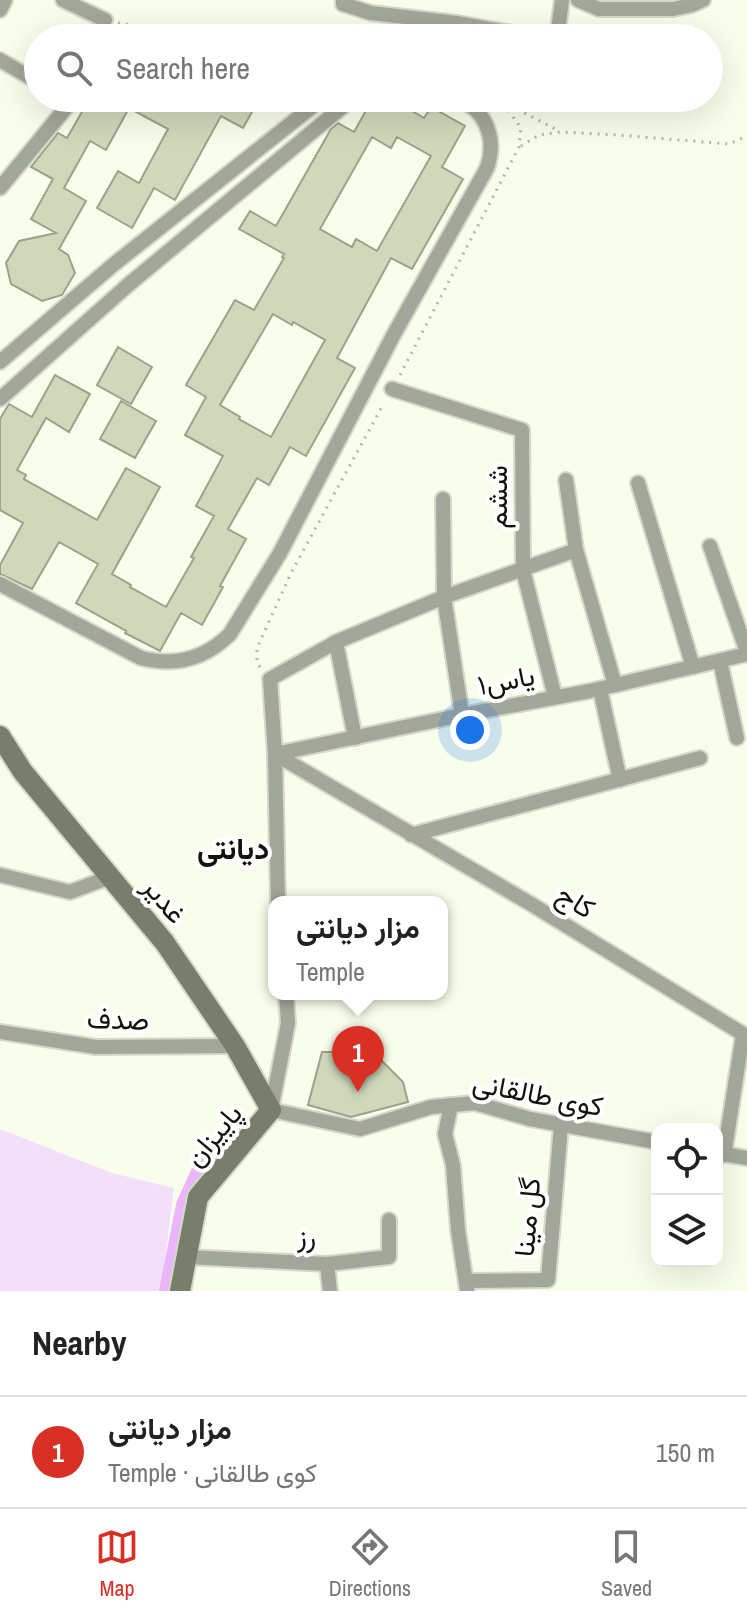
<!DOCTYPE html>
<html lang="en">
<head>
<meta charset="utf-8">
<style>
  :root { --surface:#fff; --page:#f6f6f6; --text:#222; --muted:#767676; --line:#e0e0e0; --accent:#d93025 }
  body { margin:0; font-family:"Archivo Narrow",Vazirmatn,sans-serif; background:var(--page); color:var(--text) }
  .controls { position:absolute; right:24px; bottom:24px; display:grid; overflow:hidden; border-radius:16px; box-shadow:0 8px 32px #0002 }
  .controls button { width:72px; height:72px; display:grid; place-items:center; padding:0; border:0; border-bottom:2px solid var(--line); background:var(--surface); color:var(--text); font:40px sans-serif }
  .you { position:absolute; left:470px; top:730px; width:28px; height:28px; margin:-20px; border:6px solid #fff; border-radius:50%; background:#1a73e8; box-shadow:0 0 0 12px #1a73e833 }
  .badge { display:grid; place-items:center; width:52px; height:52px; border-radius:50%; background:var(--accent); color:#fff; font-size:26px; font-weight:700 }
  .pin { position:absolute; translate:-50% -66px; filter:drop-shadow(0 2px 4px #0008) }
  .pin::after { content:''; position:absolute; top:42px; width:28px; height:24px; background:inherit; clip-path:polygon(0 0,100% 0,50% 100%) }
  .popup { position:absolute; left:268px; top:896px; width:180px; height:104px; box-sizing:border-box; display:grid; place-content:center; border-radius:16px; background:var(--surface); filter:drop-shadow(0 2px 6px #0005); font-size:26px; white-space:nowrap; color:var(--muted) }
  .popup b { font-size:30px; color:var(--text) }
  .popup::after { content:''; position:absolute; left:50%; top:100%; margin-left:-16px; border:16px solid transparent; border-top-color:var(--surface) }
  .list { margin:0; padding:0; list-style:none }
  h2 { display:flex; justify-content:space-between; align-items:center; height:104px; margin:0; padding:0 32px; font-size:34px }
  h2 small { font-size:26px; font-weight:400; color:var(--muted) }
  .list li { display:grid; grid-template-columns:52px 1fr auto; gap:24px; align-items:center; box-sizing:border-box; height:112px; padding:0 32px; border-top:2px solid var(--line) }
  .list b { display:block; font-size:30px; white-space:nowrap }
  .list p { margin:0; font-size:26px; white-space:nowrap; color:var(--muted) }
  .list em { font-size:26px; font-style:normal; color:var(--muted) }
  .icon { flex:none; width:44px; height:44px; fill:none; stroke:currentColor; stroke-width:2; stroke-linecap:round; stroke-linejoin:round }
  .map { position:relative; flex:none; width:747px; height:1291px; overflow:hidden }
  .search { position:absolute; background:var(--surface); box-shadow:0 8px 32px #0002; left:24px; right:24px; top:24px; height:88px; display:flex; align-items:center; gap:20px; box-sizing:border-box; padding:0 28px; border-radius:44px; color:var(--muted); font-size:30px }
  .sheet { height:216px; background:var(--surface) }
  nav { display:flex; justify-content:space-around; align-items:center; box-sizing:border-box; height:112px; border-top:2px solid var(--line); background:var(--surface); font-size:22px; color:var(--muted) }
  nav a { display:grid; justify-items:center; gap:4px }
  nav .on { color:var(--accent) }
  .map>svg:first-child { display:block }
  .green { fill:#f3dffa }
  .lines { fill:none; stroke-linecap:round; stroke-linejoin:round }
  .canal { stroke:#e9b7f9; stroke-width:18 }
  .building { fill:#d0d8bb; stroke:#9ba387; stroke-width:2; fill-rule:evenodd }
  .street-casing { stroke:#d4d9c8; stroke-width:18 }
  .secondary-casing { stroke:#d4d9c8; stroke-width:24 }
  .path { stroke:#b2b7a7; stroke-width:3; stroke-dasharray:2 6; stroke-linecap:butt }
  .street { stroke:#a3a69a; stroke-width:14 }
  .secondary { stroke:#797e6c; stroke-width:20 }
  .labels { text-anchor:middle; stroke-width:8; stroke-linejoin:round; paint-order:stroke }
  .street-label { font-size:28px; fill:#11140a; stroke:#fff }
  .neighbourhood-label { font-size:30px; font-weight:bold; fill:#11140a; stroke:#fff }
</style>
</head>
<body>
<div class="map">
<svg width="747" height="1291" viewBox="0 0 747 1291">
  <rect width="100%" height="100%" fill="#f9feec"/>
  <polygon class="green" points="0,1129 112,1173 174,1188 161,1291 0,1291"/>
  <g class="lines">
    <polyline class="canal" points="168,1291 185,1205 204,1163 236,1132"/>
  </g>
  <g class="building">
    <polygon points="90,98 102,98 115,106 118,101 112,98 188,98 208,109 214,98 260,98 243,128 221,116 175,200 154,188 132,228 97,208 118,171 139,183 168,129 129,108 106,150 90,141 64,188 86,201 59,249 68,255 75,273 62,295 42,301 11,284 6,263 19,241 56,233 31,219 53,179 31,167 58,133 67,138"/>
    <path d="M 373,98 L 390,98 L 424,118 L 431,107 L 465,126 L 442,167 L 463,179 L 412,269 L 391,258 L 337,358 L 355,368 L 306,456 L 290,447 L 269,485 L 257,478 L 228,529 L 246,539 L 220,586 L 223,587 L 202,625 L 181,613 L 160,651 L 125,633 L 126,631 L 76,603 L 98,564 L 59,542 L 32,589 L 0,574 L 0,565 L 23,523 L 0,510 L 0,419 L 9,404 L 32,417 L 55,375 L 90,394 L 69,432 L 46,418 L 17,470 L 26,475 L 24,479 L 97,520 L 126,468 L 160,487 L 112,574 L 131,585 L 130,587 L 166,607 L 194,558 L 191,557 L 214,516 L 196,506 L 223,456 L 185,435 L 206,397 L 186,385 L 235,300 L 254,310 L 284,258 L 282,257 L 284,254 L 239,229 L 250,211 L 276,226 L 331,129 L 338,123 L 354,132 ZM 372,137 L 391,148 L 397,137 L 431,156 L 377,251 L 356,239 L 352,247 L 320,229 ZM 273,314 L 292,325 L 293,322 L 325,340 L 271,437 L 239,419 L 240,417 L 220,405 Z"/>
    <polygon points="118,347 152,367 131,404 97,385"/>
    <polygon points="121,401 156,421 135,458 100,439"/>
    <polygon points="322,1052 373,1052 403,1082 408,1102 351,1117 308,1105"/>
  </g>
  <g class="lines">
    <g class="street-casing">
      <g id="street">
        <polyline points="63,0 105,20"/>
        <polyline points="343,0 343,4 371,13 457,23 540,38"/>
        <polyline points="578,0 599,9 673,9 692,5 703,0"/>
        <polyline points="0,10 5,0"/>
        <polyline points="557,38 562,0"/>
        <polyline points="0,60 38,82"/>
        <polyline points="0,188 74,98"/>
        <polyline points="0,362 113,265 323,98"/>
        <polyline points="392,389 522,430 523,570 555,697"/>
        <polyline points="0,399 128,285 347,103 348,98"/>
        <polyline points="566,480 576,550 615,685"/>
        <polyline points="638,483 693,667"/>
        <polyline points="443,499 444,597 462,715"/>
        <polyline points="710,546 747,652"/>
        <path d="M 0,584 L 141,658 C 176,667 205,659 230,634 L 280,553 L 394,334 L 487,168 C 497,139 486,106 453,98"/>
        <polyline points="336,642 355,738"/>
        <polyline points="720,661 737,738"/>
        <polyline points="600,689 620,780"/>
        <polyline points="275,754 531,904 743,1034 724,1155"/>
        <polyline points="275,754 462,715 590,691 747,654"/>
        <polyline points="411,835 700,758"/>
        <polyline points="0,875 70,892 110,877"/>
        <polyline points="278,902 275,754 270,679 336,642 444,597 576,550"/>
        <polyline points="286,994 288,1023 271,1110 360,1129 431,1107 475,1103 530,1119 657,1142"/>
        <polyline points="0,1032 96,1047 235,1046"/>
        <polyline points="451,1105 445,1134 453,1165 458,1230 467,1290"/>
        <polyline points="717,1153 747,1158"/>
        <polyline points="187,1257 327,1264 389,1257 389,1220"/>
        <polyline points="327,1264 330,1291"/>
        <polyline points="466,1281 548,1280 561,1125"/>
      </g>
    </g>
    <g class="secondary-casing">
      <polyline id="secondary" points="0,736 23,772 165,943 235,1046 271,1110 198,1197 180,1291"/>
    </g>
    <g class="path">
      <polyline points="118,23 149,28 241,38"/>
      <polyline points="496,98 559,131"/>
      <polyline points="521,146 539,135 560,132 618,135 729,144 747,136"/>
      <polyline points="400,375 519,147 521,128 504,104"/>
      <polyline points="260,667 257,663 257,648 291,573 384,403"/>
    </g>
    <use href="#street" class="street"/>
    <use href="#secondary" class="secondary"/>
  </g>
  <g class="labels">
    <g class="street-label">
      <text transform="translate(497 497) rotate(-90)" y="10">ششم</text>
      <text transform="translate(506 680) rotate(-11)" y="10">یاس۱</text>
      <text transform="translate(165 900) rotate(50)" y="10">غدیر</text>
      <text transform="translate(576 901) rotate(32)" y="10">کاج</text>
      <text transform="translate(118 1019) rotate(2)" y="10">صدف</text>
      <text transform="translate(538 1094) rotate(11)" y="10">کوی طالقانی</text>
      <text transform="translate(213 1135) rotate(-50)" y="10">پاییزان</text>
      <text transform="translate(527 1217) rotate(-85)" y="10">گل مینا</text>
      <text transform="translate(307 1236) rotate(2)" y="10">رز</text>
    </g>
    <g class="neighbourhood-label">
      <text x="233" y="859">دیانتی</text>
    </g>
  </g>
</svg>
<div class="controls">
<button><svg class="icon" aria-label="locate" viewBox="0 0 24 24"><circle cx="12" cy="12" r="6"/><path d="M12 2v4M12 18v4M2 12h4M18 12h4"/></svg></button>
<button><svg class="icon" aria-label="layers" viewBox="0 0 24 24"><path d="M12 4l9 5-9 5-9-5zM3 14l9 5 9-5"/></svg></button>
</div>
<div class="you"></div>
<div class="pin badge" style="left:358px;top:1092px">1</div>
<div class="popup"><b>مزار دیانتی</b>Temple</div>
<div class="search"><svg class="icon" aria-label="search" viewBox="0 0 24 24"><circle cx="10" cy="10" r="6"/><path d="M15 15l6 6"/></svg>Search here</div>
</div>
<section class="sheet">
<h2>Nearby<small></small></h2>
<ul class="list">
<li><span class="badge">1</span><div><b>مزار دیانتی</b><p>Temple · کوی طالقانی</p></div><em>150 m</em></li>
</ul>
</section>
<nav>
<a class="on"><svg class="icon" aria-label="map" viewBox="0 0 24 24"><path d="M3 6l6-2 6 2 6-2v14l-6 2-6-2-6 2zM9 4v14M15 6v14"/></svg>Map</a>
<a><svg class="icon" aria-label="directions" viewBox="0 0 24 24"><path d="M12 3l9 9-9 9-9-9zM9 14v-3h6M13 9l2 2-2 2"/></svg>Directions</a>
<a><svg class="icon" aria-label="saved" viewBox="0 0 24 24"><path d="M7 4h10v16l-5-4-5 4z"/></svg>Saved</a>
</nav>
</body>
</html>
